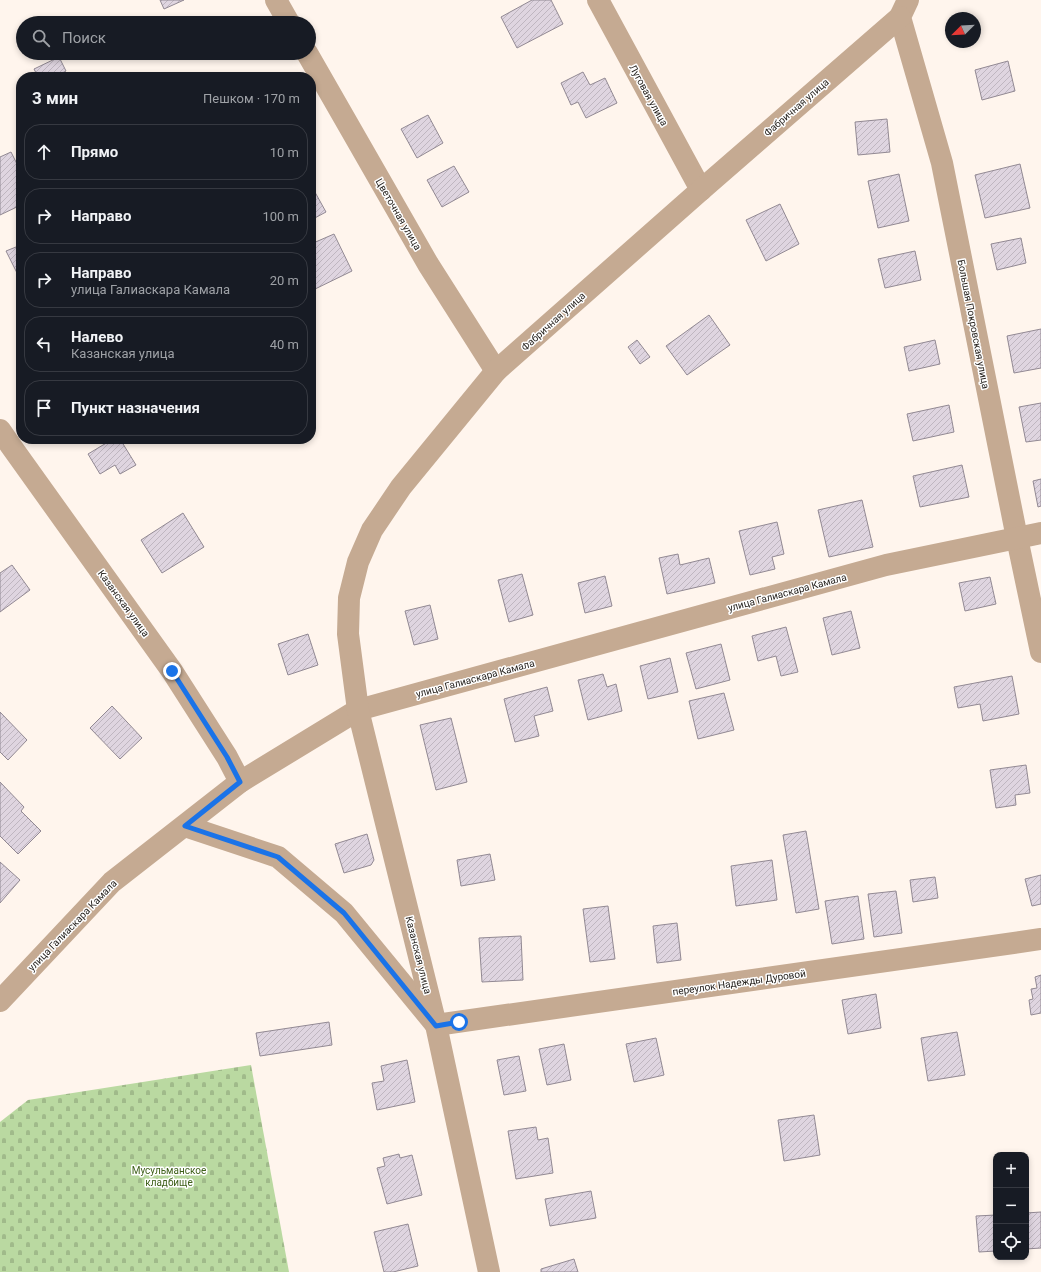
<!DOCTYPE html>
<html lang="ru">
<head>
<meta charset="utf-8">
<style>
  :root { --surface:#171b24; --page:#20242c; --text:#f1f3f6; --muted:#9ea1a6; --line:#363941 }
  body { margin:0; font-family:Roboto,sans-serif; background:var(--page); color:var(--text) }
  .controls { position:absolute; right:12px; bottom:12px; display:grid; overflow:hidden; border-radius:8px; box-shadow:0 2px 6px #0003 }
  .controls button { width:36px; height:36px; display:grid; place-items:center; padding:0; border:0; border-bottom:1px solid var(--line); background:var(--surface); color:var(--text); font:20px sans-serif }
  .compass { position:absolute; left:945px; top:12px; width:36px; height:36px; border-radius:50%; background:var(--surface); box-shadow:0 2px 6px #0003; rotate:246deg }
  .stop { position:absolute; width:12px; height:12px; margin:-9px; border:3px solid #1a73e8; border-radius:50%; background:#fff }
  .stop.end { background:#1a73e8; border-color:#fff; box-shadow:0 1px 4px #0008 }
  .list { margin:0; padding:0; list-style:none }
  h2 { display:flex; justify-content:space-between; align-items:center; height:52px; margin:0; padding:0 16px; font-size:17px }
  h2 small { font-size:13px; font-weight:400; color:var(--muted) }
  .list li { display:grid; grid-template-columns:26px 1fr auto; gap:12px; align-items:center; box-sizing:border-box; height:56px; margin:0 8px 8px; padding:0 8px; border:1px solid var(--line); border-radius:16px }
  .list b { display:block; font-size:15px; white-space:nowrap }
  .list p { margin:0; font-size:13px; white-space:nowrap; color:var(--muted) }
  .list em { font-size:13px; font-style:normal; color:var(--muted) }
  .icon { flex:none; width:22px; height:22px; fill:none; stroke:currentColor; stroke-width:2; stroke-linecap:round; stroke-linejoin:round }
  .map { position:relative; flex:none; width:1041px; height:1272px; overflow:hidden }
  .search { position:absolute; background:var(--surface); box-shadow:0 2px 6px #0003; left:16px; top:16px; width:300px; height:44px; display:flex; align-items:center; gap:10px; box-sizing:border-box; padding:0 14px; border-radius:22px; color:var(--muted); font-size:15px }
  .panel { position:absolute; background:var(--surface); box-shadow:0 2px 6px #0003; left:16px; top:72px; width:300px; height:372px; border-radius:16px }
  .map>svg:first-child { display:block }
  .cemetery { fill:url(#cemetery-stones) }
  .building { fill:url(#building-hatch); stroke:#928993 }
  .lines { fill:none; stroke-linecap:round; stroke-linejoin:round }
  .minor { stroke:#c5aa92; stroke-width:22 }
  .route { stroke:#1a73e8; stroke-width:5 }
  .labels { text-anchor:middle; stroke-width:3; stroke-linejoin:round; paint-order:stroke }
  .street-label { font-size:10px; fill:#221e1a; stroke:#fff }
  .park-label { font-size:10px; fill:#3f601a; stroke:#fff }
</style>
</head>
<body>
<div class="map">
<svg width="1041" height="1272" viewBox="0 0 1041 1272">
  <defs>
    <pattern id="cemetery-stones" width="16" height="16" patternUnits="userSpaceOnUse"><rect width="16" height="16" fill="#bad9a1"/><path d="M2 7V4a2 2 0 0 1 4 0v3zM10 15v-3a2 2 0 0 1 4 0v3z" fill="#a0ba8a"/></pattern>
    <pattern id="building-hatch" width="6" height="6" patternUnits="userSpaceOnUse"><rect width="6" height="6" fill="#dfd5e0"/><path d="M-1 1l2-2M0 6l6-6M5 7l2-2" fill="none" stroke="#bfb6c0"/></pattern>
  </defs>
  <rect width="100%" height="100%" fill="#fff5ed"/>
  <polygon class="cemetery" points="251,1065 289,1272 0,1272 0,1122 28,1100"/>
  <g class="building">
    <polygon points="160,0 184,0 164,9"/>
    <polygon points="532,0 551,0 563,24 517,48 501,17"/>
    <polygon points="59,57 66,71 55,77 38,77 34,69"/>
    <polygon points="1008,61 1015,91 982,100 975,70"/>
    <polygon points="583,72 590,85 605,78 617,103 586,118 578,102 571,105 561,83"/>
    <polygon points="428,115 443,143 417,158 401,129"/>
    <polygon points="887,119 890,152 858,155 855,122"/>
    <polygon points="11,152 21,172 21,205 0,215 0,157"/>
    <polygon points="1020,164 1030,208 985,218 975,175"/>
    <polygon points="454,166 469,192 442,207 427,180"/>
    <polygon points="899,174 909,221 878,228 868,181"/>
    <polygon points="311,185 326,212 311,220"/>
    <polygon points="780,204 799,244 766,261 746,220"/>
    <polygon points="334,234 352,271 311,291 311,244"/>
    <polygon points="1021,238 1026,263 997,270 991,244"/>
    <polygon points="21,245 21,271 17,273 6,251"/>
    <polygon points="915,251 921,280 885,288 878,259"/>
    <polygon points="709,315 730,345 687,375 666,346"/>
    <polygon points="1041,329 1041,368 1014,373 1007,336"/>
    <polygon points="637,340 650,357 640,364 628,347"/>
    <polygon points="935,340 940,364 909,371 904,347"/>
    <polygon points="1041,403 1041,440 1026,442 1019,407"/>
    <polygon points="949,405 954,432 913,441 907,414"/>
    <polygon points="113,439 120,439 136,465 120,474 115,465 100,474 88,454"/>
    <polygon points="962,465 969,497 920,507 913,476"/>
    <polygon points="1041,479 1041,506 1038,507 1033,481"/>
    <polygon points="862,500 873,547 829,557 818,510"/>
    <polygon points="183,513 204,547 162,573 141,540"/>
    <polygon points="777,522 784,554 772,557 775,569 750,575 739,531"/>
    <polygon points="678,554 680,565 709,558 715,583 667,594 659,558"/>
    <polygon points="12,565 30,590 0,612 0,573"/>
    <polygon points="522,574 533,615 509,622 498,580"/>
    <polygon points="605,576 612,606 585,613 578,583"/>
    <polygon points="990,577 996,604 965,611 959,583"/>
    <polygon points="430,605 438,639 414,645 405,611"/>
    <polygon points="851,611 860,648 832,655 823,618"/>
    <polygon points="786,627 798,672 781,676 776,656 758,661 752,636"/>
    <polygon points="308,634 318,665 288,675 278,644"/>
    <polygon points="721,644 730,680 696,689 686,653"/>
    <polygon points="670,658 678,692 648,699 640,666"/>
    <polygon points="603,674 607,687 616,684 622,711 588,720 578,680"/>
    <polygon points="1012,676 1019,714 983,721 980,704 958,708 954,687"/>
    <polygon points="547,687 553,711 534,716 539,736 515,742 504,699"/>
    <polygon points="724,693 734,730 698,739 689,701"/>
    <polygon points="112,706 142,738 120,759 90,728"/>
    <polygon points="0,712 27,740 8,760 0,752"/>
    <polygon points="451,718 467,782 436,790 420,725"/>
    <polygon points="1026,765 1030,793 1015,795 1016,805 996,808 990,770"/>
    <polygon points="0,782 24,807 21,811 41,831 18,854 0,836"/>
    <polygon points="806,831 819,909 796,913 783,835"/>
    <polygon points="367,834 374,860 371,865 344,873 335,844"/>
    <polygon points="490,854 495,880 461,886 457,860"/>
    <polygon points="772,860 777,900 736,906 731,866"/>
    <polygon points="0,862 20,880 0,903"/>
    <polygon points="1041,875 1041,904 1032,906 1025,879"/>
    <polygon points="935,877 938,898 913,902 910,880"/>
    <polygon points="896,891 902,933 874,937 868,894"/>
    <polygon points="858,896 864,939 832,944 825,901"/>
    <polygon points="608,906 615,959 590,962 583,909"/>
    <polygon points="677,923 681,960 657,963 653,926"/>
    <polygon points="521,936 523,980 482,982 479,938"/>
    <polygon points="1041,975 1041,1013 1031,1015 1029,1000 1033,999 1031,989 1037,988 1035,977"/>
    <polygon points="876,994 881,1028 848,1034 842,1000"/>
    <polygon points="329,1022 332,1045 260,1056 256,1033"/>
    <polygon points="957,1032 965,1075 928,1081 921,1038"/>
    <polygon points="656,1038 664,1075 634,1082 626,1044"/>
    <polygon points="564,1044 571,1080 547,1085 539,1049"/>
    <polygon points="519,1056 526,1091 504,1095 497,1060"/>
    <polygon points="407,1060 415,1102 377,1110 372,1083 384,1081 381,1066"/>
    <polygon points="814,1115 820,1155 784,1161 778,1120"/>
    <polygon points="536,1127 538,1140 548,1138 553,1173 516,1179 508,1131"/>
    <polygon points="399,1154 400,1158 412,1155 422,1195 387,1204 377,1168 385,1166 383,1158"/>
    <polygon points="591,1191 596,1218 550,1226 545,1199"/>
    <polygon points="1041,1212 1041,1248 1026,1249 1026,1213"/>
    <polygon points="996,1215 996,1251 979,1252 976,1216"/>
    <polygon points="408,1224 418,1266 393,1272 384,1272 374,1232"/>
    <polygon points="574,1259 578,1272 541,1272 541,1269"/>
  </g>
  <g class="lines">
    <g class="minor">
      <polyline points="276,0 289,23"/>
      <polyline points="598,0 701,190"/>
      <polyline points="908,0 900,17 942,163 1017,538 1041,652"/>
      <polyline points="307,53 428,264 496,371"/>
      <polyline points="0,430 11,446 172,671 227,757 240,782"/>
      <polyline points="185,826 278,857 344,913 436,1025 1041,939"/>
      <polyline points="0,1001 112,882 240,782 358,710 886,565 1041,533"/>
      <polyline points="489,1272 436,1025 358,710 348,634 349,598 358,562 372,530 401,487 496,371 701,190 900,17"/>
    </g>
  </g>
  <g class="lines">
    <polyline class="route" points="172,671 227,757 240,782 185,826 278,857 344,913 436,1026 459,1022"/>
  </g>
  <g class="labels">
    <g class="street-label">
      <text transform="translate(649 95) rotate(61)" y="4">Луговая улица</text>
      <text transform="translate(796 107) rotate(-41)" y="4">Фабричная улица</text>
      <text transform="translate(399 214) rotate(60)" y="4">Цветочная улица</text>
      <text transform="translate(553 321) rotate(-42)" y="4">Фабричная улица</text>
      <text transform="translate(974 324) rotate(79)" y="4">Большая Покровская улица</text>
      <text transform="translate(787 592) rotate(-15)" y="4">улица Галиаскара Камала</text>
      <text transform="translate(124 603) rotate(54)" y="4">Казанская улица</text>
      <text transform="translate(475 678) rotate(-15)" y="4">улица Галиаскара Камала</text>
      <text transform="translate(72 925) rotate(-46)" y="4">улица Галиаскара Камала</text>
      <text transform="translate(419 955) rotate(76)" y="4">Казанская улица</text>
      <text transform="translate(739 982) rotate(-8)" y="4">переулок Надежды Дуровой</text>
    </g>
    <g class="park-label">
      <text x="169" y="1174">Мусульманское<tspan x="169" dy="12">кладбище</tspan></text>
    </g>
  </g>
</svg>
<div class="controls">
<button>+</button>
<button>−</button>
<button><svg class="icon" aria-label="locate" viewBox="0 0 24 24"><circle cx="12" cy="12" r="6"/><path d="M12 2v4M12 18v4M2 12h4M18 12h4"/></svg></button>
</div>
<svg class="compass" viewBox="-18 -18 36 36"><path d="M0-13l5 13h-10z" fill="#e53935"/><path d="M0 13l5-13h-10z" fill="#9ea1a6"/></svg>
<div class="stop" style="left:459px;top:1022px"></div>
<div class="stop end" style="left:172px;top:671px"></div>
<div class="search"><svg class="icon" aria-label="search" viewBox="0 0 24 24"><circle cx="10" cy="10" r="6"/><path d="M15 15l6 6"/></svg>Поиск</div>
<section class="panel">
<h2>3 мин<small>Пешком · 170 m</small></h2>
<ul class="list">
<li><svg class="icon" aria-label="ahead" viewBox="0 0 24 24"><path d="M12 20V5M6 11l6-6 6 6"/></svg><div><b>Прямо</b></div><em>10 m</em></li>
<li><svg class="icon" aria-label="right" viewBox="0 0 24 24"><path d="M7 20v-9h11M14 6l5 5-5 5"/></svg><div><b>Направо</b></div><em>100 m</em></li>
<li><svg class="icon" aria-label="right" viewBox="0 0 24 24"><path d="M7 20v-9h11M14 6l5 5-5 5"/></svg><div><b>Направо</b><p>улица Галиаскара Камала</p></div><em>20 m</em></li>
<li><svg class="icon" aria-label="left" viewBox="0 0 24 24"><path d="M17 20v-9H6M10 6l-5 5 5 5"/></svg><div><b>Налево</b><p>Казанская улица</p></div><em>40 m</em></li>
<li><svg class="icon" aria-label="arrive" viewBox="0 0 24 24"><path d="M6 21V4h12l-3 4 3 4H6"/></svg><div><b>Пункт назначения</b></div></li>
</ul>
</section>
</div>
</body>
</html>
